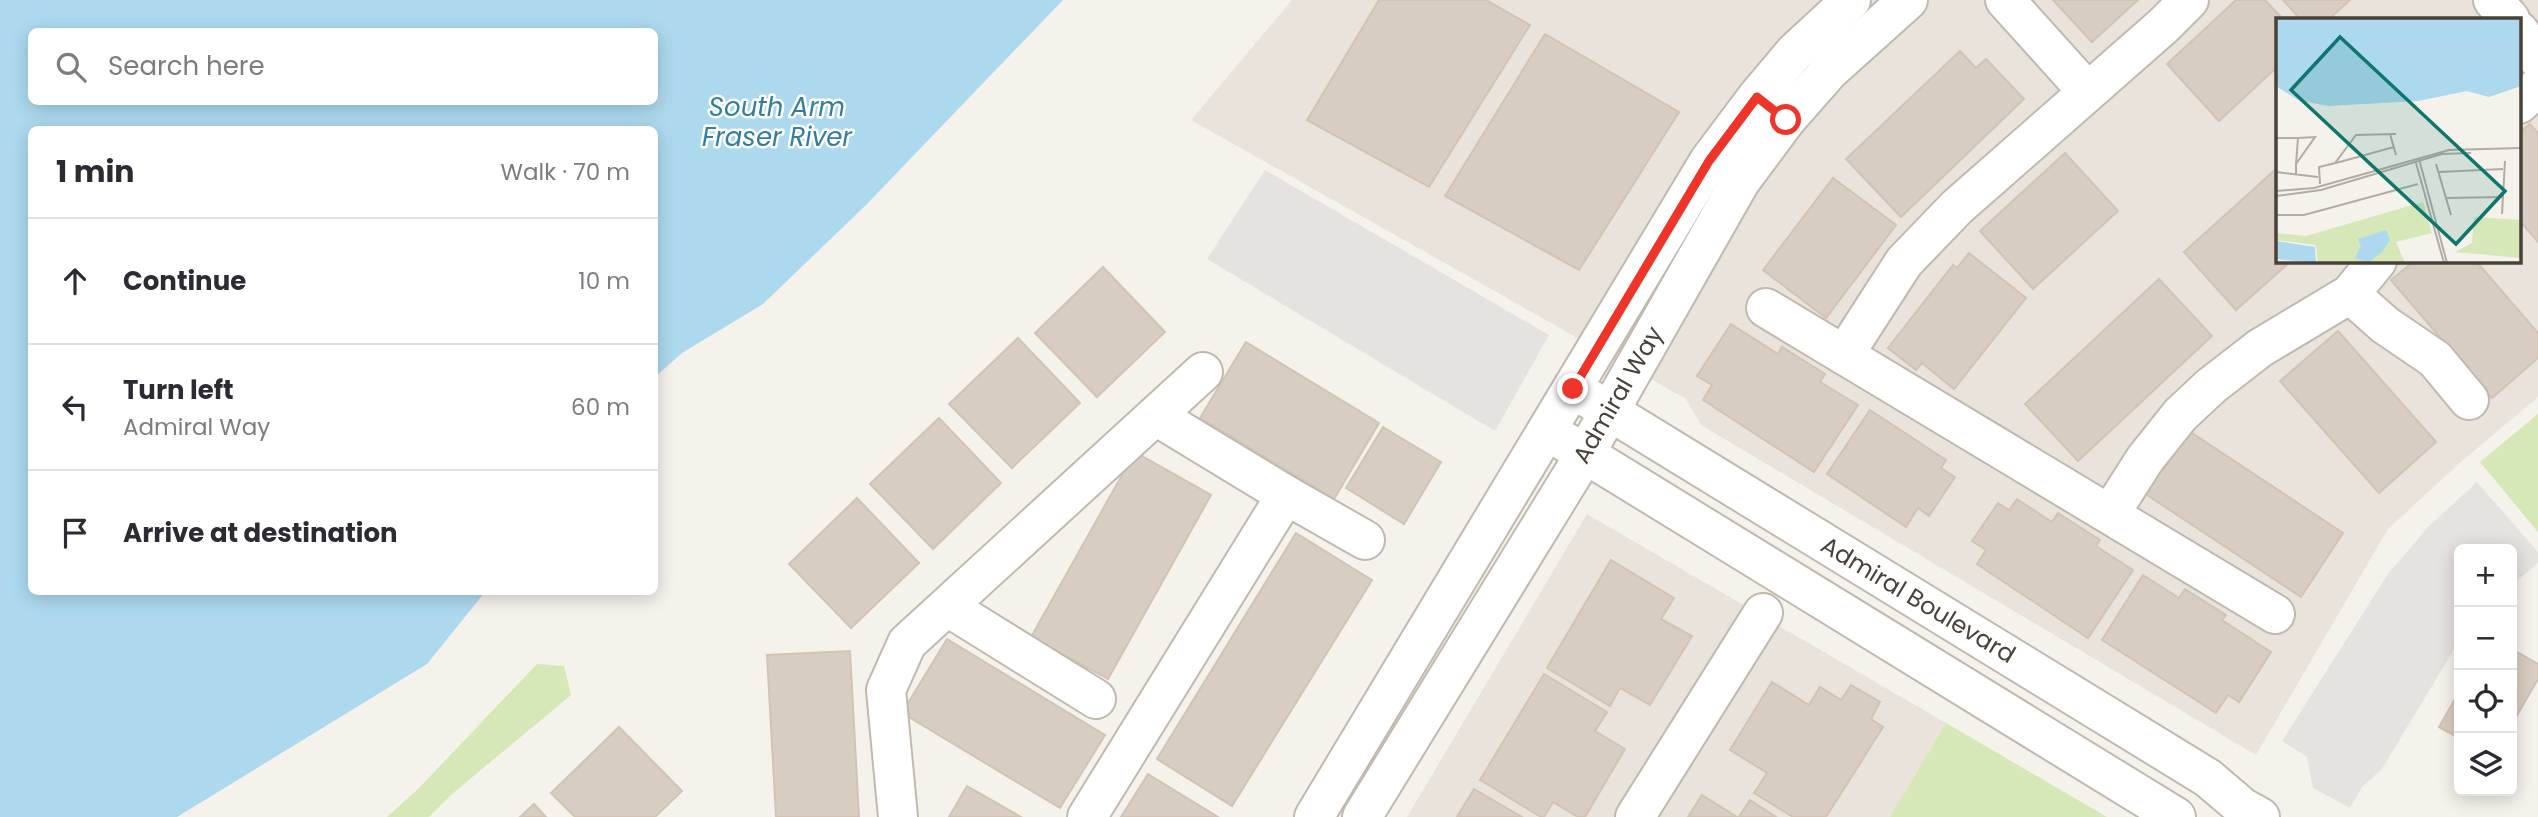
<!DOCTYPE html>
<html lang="en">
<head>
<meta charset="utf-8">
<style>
  :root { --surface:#fff; --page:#f2f2f3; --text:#2b2b33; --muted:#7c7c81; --line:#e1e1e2 }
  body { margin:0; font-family:Poppins,sans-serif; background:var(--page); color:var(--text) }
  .controls { position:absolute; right:21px; bottom:21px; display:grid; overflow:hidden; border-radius:10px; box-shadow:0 4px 18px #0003 }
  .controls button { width:63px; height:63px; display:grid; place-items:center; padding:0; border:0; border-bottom:2px solid var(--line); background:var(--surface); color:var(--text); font:35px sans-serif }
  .stop { position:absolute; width:21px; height:21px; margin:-16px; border:5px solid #ef3529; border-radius:50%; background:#fff }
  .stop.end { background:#ef3529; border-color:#fff; box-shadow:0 2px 7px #0008 }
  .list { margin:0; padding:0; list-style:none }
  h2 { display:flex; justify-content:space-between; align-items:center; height:91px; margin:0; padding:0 28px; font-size:30px }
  h2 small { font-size:23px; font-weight:400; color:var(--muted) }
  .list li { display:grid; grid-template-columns:46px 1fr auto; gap:21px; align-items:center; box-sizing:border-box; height:126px; padding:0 28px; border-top:2px solid var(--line) }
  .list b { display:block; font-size:26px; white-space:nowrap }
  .list p { margin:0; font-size:23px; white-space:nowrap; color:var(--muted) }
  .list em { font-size:23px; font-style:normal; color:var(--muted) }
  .icon { flex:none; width:38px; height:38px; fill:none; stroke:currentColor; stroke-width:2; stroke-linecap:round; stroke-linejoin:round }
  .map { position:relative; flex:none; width:2538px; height:817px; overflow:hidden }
  .search { position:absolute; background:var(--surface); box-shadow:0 4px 18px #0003; left:28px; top:28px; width:630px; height:77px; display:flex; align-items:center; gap:18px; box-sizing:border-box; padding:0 24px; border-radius:10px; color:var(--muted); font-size:26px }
  .panel { position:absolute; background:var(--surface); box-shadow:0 4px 18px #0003; left:28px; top:126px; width:630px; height:469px; border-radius:10px }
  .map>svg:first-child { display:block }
  .residential { fill:#e9e3db; fill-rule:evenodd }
  .green { fill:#d6e7b8 }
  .parking { fill:#e5e2e0 }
  .water { fill:#add9ee; fill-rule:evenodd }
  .building { fill:#d7cdc2; stroke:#d1c4b5; stroke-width:2 }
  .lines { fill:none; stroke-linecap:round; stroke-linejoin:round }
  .minor-casing { stroke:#c1b9af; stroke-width:42 }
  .minor { stroke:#fff; stroke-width:38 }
  .route { stroke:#ef3529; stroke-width:9 }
  .labels { text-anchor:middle; stroke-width:5; stroke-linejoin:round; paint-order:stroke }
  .street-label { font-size:24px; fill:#4a423a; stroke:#fff }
  .water-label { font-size:26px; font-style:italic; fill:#337da2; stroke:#fff }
  .inset-road { fill:none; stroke:#b1aca5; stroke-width:2 }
  .view { fill:#0f766e; fill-opacity:0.15; stroke:#0f766e; stroke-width:3.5 }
  .inset-edge { fill:none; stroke:#4a423a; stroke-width:3.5 }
</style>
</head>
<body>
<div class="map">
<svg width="2538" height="817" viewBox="0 0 2538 817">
  <rect width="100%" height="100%" fill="#f5f2ec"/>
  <g class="residential">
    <path d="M 1292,0 L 2538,0 L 2538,397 L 2463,460 L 2388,529 L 2256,755 L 1701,425 L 1686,399 L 1191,120 ZM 2277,19 L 2519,19 L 2519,261 L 2277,261 Z"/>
    <polygon points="1587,514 1946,723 1890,817 1407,817"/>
  </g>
  <g class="green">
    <polygon points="2538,414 2538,532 2480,462"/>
    <polygon points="537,664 564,666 571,695 452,794 429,817 387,817 418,789"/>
    <polygon points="1946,723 2107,817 1890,817"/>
  </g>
  <g class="parking">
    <polygon points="1265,170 1549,335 1495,431 1207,259"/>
    <polygon points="2477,482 2538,552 2538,563 2512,585 2512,549 2459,549 2459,641 2382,769 2362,787 2350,808 2313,788 2307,757 2282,741 2388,574 2428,527"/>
  </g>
  <path class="water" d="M 0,0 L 1063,0 L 866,205 L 763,304 L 682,353 L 655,377 L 654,130 L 32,130 L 32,592 L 485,592 L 427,664 L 177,817 L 0,817 ZM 32,32 L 654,32 L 654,102 L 32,102 Z"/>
  <g class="building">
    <polygon points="1379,0 1486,0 1530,25 1429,187 1307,120"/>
    <polygon points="2053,0 2138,0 2092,42"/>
    <polygon points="2236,0 2265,0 2283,19 2277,19 2277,67 2219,121 2167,64"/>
    <polygon points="2283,0 2350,0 2329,19 2300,19"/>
    <polygon points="1545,34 1679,112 1579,270 1445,196"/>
    <polygon points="1960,51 1976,68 1986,59 2024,99 1901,217 1846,159"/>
    <polygon points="2530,124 2538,133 2538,242 2519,220 2519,133"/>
    <polygon points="2065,153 2118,211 2033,289 1980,231"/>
    <polygon points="2277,168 2277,261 2291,261 2236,310 2184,252"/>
    <polygon points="1833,178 1896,225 1826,318 1763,270"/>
    <polygon points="1969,253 2026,298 1954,389 1922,363 1916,370 1888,348 1953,265 1957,268"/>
    <polygon points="2414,261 2476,261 2538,333 2538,358 2492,398 2391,280"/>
    <polygon points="1103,267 1165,332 1097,397 1035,333"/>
    <polygon points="2159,279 2212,336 2078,461 2025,404"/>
    <polygon points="1731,324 1778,354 1782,347 1825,374 1820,382 1858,405 1814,472 1703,400 1712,385 1697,376"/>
    <polygon points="2338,331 2436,442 2379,493 2280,381"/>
    <polygon points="1018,338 1080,403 1012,468 949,404"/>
    <polygon points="1246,342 1379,423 1334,499 1200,418"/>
    <polygon points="1870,410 1946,460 1941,468 1955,477 1929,516 1918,508 1906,527 1827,474"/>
    <polygon points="939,418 1001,483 933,549 870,484"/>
    <polygon points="1383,427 1441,462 1404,524 1346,488"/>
    <polygon points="2189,431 2343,533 2301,597 2141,491 2158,464 2164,469"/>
    <polygon points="1135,452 1211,495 1108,679 1031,637"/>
    <polygon points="857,498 919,563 851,628 789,564"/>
    <polygon points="2017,499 2052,522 2058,513 2100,540 2096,546 2133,570 2088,638 1977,564 1986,550 1972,541 1998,503 2009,510"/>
    <polygon points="1296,533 1372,580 1232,806 1157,759"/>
    <polygon points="1611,560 1674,598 1661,619 1692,636 1650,705 1620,688 1610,706 1547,668"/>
    <polygon points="2143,575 2179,598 2185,589 2226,615 2222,620 2271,652 2239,702 2228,695 2216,713 2102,640"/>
    <polygon points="947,639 1105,735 1060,808 902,713"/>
    <polygon points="2512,649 2538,664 2538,679 2512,724"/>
    <polygon points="850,651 859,817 776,817 767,655"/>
    <polygon points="1544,674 1607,712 1595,731 1625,749 1585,817 1578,817 1553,802 1544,817 1541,817 1480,780"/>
    <polygon points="1772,682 1809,705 1820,687 1841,700 1851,685 1880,702 1871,719 1883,727 1826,817 1793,817 1754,793 1767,773 1730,750"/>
    <polygon points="2459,692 2459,738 2439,727"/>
    <polygon points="619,727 682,791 655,817 575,817 551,793"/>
    <polygon points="1148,774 1218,817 1121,817"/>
    <polygon points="967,786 1021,817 949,817"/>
    <polygon points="1474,789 1522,817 1457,817"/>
    <polygon points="1702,795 1737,817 1688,817"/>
    <polygon points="1750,800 1776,817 1739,817"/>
    <polygon points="534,804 546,817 520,817"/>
  </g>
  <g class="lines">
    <g class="minor-casing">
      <g id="minor">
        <polyline points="2005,0 2087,91"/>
        <polyline points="2493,0 2510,19"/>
        <polyline points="2519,31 2538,59"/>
        <polyline points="2519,104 2538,87"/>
        <polyline points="2350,294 2385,325 2435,359 2469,400"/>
        <polyline points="1766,308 2275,614"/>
        <polyline points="1844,355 1904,262 1957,207 2163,26 2189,0"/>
        <polyline points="1588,398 2208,778 2242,807 2260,817"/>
        <polyline points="1156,416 1286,495 1365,540"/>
        <polyline points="1564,441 2176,817"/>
        <polyline points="2110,514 2145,459 2180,415 2211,386 2260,348 2350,294 2377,261"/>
        <polyline points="948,607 1096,699"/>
        <polyline points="898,817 886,690 907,643 1203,372"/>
        <polyline points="1087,817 1286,495"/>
        <polyline points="1314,817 1709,161 1757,97 1794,53 1851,0"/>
        <polyline points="1362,817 1585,454 1740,182 1786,120 1830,70 1908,0"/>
        <polyline points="1635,817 1763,613"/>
      </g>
    </g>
    <use href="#minor" class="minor"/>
  </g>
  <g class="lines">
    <polyline class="route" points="1573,389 1709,161 1757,97 1786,120"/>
  </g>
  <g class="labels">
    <g class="street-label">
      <text transform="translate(1618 395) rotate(-60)" y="8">Admiral Way</text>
      <text transform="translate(1918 600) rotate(31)" y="8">Admiral Boulevard</text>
    </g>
    <g class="water-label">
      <text x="777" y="116">South Arm<tspan x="777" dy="30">Fraser River</tspan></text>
    </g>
  </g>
  <g transform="translate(2276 18)">
    <rect width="245" height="245" fill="#f5f2ec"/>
    <path d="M 147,184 L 156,215 L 120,224 L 129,245 L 42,245 L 40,227 L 0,222 L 0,215 L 30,218 ZM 198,199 L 245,202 L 245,240 L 179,234 L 196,225 Z" fill="#d6e7b8"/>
    <path d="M 0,0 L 245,0 L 245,68 L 213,79 L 191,73 L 142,83 L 52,88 L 22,82 L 0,68 ZM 110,212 L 114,222 L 106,234 L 92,245 L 79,240 L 85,228 L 82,221 ZM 0,223 L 39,229 L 40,245 L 0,241 Z" fill="#add9ee"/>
    <path class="inset-road" d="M 114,116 L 120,137M 0,120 L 22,120M 143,141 L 171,245M 60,145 L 118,129M 140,145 L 168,245M 160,146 L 175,197M 0,154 L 42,159M 163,154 L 227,151M 20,156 L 20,146 L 22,120 L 39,119 L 20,146M 44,166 L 43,149 L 59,145 L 80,117 L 120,116M 0,173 L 38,170 L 173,132 L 245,130M 0,178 L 45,172 L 166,136 L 195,135M 170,180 L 226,179M 226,196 L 229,143M 0,197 L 28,197 L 142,166"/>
    <path class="view" d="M 64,19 L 229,173 L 180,226 L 15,72 Z"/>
    <rect width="245" height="245" class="inset-edge"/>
  </g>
</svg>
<div class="controls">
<button>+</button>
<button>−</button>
<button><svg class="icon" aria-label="locate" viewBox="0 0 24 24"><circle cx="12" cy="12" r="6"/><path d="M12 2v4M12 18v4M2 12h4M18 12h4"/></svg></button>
<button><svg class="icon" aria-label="layers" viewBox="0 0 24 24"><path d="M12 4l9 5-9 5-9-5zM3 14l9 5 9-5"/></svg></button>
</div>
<div class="stop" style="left:1786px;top:120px"></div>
<div class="stop end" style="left:1573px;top:389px"></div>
<div class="search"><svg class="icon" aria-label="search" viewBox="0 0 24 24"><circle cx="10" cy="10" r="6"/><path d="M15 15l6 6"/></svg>Search here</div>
<section class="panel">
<h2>1 min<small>Walk · 70 m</small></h2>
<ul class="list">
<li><svg class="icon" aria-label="ahead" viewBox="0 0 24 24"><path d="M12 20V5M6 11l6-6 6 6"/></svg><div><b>Continue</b></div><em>10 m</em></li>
<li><svg class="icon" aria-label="left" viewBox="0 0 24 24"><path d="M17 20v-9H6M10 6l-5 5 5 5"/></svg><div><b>Turn left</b><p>Admiral Way</p></div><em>60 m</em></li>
<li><svg class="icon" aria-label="arrive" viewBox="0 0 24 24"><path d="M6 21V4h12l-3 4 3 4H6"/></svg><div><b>Arrive at destination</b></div></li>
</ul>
</section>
</div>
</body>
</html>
